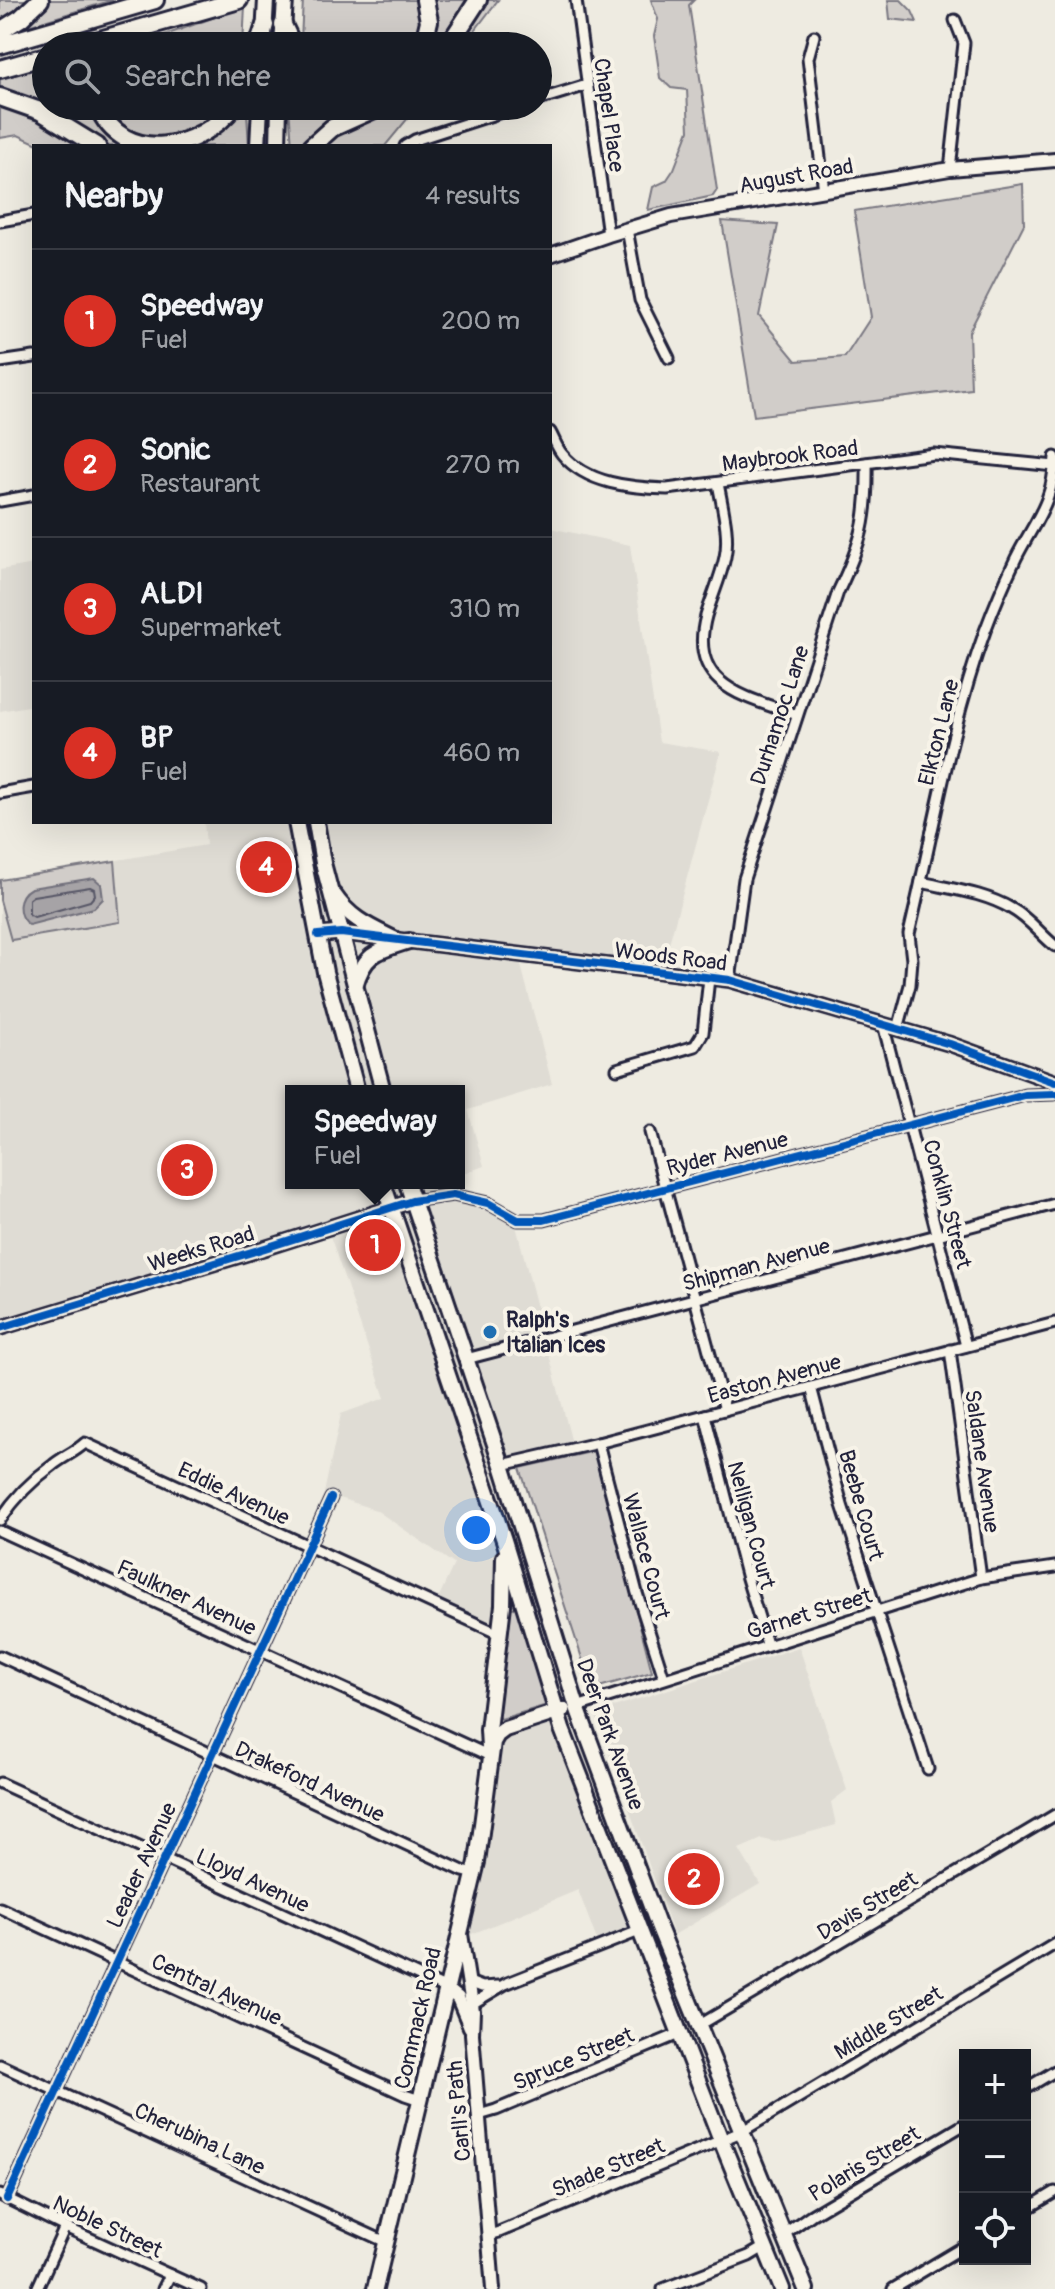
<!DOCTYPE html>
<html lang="en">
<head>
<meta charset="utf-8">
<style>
  :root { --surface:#171b24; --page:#20242c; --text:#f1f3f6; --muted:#9ea1a6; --line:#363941; --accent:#d93025 }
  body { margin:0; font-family:Pangolin,sans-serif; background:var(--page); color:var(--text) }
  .controls { position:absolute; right:24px; bottom:24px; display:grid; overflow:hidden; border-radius:0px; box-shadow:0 8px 32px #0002 }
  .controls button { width:72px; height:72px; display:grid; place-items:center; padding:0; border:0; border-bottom:2px solid var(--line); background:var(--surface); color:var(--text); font:40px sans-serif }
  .you { position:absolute; left:476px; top:1530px; width:28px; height:28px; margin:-20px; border:6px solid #fff; border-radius:50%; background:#1a73e8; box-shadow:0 0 0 12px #1a73e833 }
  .badge { display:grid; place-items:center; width:52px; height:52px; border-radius:50%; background:var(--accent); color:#fff; font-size:26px; font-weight:700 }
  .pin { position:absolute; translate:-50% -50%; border:4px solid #fff; box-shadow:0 2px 8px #0006 }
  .popup { position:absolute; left:285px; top:1085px; width:180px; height:104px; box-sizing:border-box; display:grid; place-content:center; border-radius:0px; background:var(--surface); filter:drop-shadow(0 2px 6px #0005); font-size:26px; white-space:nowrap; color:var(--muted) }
  .popup b { font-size:30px; color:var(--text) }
  .popup::after { content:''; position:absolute; left:50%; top:100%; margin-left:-16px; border:16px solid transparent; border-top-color:var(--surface) }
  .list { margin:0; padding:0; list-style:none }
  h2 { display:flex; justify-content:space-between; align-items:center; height:104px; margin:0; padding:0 32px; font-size:34px }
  h2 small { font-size:26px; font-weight:400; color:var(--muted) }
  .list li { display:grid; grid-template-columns:52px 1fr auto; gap:24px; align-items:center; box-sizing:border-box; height:144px; padding:0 32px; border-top:2px solid var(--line) }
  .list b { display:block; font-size:30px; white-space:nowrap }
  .list p { margin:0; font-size:26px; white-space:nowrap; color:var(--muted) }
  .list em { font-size:26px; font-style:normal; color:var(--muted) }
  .icon { flex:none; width:44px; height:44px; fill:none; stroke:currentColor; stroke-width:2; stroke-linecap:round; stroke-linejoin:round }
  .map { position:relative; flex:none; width:1055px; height:2289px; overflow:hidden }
  .search { position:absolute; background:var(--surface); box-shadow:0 8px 32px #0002; left:32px; top:32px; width:520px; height:88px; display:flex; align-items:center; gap:20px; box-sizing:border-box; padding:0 28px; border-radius:44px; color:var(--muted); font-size:30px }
  .panel { position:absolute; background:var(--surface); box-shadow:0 8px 32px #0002; left:32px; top:144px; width:520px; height:680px; border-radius:0px }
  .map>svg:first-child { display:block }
  .built { fill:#dfdcd4 }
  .green { fill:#d1cdc9; stroke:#7a7882; stroke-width:2 }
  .water { fill:#a6a3a6; stroke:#716f7b; stroke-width:2 }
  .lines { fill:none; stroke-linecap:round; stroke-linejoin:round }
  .shore { stroke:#575666; stroke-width:2 }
  .street-casing { stroke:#22223b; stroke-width:15 }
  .secondary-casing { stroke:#22223b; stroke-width:18 }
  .primary-casing { stroke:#22223b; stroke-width:20 }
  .highway-casing { stroke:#22223b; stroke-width:22 }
  .street { stroke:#f7f3e8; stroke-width:9 }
  .secondary { stroke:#f7f3e8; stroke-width:12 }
  .primary { stroke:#f7f3e8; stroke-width:14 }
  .highway { stroke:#f7f3e8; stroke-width:16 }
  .cycleway-casing { stroke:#f7f3e8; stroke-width:13 }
  .cycleway { stroke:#0057b8; stroke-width:8 }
  .poi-dot { fill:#1f6fb2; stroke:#f7f3e8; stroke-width:3 }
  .labels { text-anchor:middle; stroke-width:8; stroke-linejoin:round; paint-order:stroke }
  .street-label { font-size:22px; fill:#22223b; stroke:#f7f3e8 }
  .poi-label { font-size:22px; font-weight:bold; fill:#22223b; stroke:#f7f3e8; text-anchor:start }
</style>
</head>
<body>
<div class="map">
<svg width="1055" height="2289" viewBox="0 0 1055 2289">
  <rect width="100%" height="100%" fill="#eeebe1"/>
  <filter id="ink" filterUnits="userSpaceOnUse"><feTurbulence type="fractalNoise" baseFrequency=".0125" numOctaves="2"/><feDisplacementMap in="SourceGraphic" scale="16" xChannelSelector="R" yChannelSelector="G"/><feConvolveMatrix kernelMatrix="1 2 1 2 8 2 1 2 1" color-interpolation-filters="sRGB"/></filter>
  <g filter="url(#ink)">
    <g class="built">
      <polygon points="550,528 630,545 659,742 721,752 663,966 517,950 552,1084 468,1110 484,1166 459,1175 459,1091 291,1091 291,1183 447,1183 453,1202 480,1207 515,1222 575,1455 475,1479 493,1536 499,1576 497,1626 436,1603 454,1564 376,1510 324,1493 341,1414 385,1398 325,1221 0,1320 0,880 206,845 204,822 550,822"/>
      <polygon points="34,564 34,705 0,711 0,570"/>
      <polygon points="799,1647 847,1790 831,1802 836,1825 775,1842 762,1839 739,1849 760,1884 674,1935 595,1713"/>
      <polygon points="551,1721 634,1929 598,1943 578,1890 467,1936 496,1748 506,1735"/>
    </g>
    <g class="green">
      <polygon points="0,0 30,0 22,8 0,25"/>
      <polygon points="43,0 113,0 18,29"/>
      <polygon points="303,0 420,0 424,20 416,46 303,46 301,40"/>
      <polygon points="430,0 471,0 440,46 430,46 433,42 429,39"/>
      <polygon points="483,0 498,0 463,46 451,46"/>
      <polygon points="651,0 694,0 689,5 717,190 713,196 648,210 653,187 666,181 674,169 689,130 687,90 671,88 660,78 654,36 658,19"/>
      <polygon points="888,0 901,0 912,11 917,22 890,19"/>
      <polygon points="245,6 243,46 127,46 171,33"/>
      <polygon points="46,63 46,106 93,106 131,146 109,146 59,114 22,96 0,90 0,76"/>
      <polygon points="0,103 42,117 88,146 42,146 18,135 0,138"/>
      <path d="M 105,106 L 227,106 C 219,113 211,121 203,127 C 178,143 136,146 115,122 C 111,118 108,111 105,106 Z"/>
      <polygon points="289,106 366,106 304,146 292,146"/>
      <polygon points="389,106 418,106 385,146 317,146 329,136"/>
      <polygon points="236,111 238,115 247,113 249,146 180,146"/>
      <polygon points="1023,184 1024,224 969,332 971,389 754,416 722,221 778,225 759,316 796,361 845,357 871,317 854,211"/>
      <polygon points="115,861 120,922 11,940 0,900 0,880"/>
      <polygon points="595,1451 652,1672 592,1689 520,1468"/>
      <polygon points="516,1607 547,1705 501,1719 497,1716 497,1712 508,1609"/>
    </g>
    <path class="water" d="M 94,878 L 101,884 L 103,899 L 94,908 L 29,925 C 16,916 16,896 31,888 Z"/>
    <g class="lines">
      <polygon class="shore" points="90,887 94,889 95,895 90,901 34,917 29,914 29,899 33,896"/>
      <g class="street-casing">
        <g id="street">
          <polyline points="576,0 608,235"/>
          <polyline points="814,36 808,58 824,191"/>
          <polyline points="538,100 587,85"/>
          <polyline points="405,146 415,140 520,106"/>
          <polyline points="950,169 964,43 955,20"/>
          <polyline points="0,221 34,215"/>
          <polyline points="627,229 640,300 669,358"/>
          <polyline points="0,362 34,357"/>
          <path d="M 550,432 C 554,439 557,448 562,454 C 586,484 632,488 667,489 L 934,454 L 1055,466"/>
          <path d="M 718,483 C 722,506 730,534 725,557 C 721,577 712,596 706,616 C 687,687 746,697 797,715"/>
          <polyline points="0,501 34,495"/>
          <polyline points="0,793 34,787"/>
          <path d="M 921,882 C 952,889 985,893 1012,909 C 1029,918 1040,934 1055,946"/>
          <path d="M 730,980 L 744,879 L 838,592 C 862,542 868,519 867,463"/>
          <polyline points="883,1024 966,1346"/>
          <path d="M 898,1029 L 910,985 L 912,960 L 909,934 C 933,833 950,728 985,631 C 994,607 1005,581 1016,558 C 1036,519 1053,503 1055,457"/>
          <polyline points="617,1069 695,1046 703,1033 709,978"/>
          <polyline points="650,1132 725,1410"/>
          <polyline points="412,1201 453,1195 488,1203 518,1220 544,1220 1025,1095 1055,1094"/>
          <polyline points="950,1350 981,1578"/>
          <polyline points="466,1359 1055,1204"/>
          <polyline points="811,1387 842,1505 928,1769"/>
          <polyline points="705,1415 746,1575 767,1644"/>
          <polyline points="598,1443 637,1593 664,1678"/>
          <polyline points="502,1465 598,1443 1055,1323"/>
          <path d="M 0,1520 C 14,1499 32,1480 53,1465 C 63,1457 75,1452 85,1443 L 499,1634"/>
          <polyline points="0,1531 490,1756"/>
          <polyline points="0,1656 463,1871 475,1874"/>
          <polyline points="577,1707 981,1578 1055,1567"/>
          <polyline points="0,1783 447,1989"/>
          <polyline points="0,1908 405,2095 420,2100"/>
          <polyline points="469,1982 482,1987 498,1986"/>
          <polyline points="472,2004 505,1984 639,1931"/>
          <polyline points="698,2026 1055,1815"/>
          <polyline points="0,2065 386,2242"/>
          <polyline points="1025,2089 1055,2071"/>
          <polyline points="479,2115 496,2110 681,2033"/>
          <polyline points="0,2195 65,2227 201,2289"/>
          <polyline points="7,2199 331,1498"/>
          <polyline points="1025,2210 1055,2192"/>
          <polyline points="784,2234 811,2215 965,2124"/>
          <polyline points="488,2235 499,2232 741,2132 1055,1944"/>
          <polyline points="37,2289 65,2227"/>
          <polyline points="163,2289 170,2275"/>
          <polyline points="663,2289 749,2256 764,2247"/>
          <polyline points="893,2289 965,2246"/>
        </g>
      </g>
      <g class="secondary-casing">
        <g id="secondary">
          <polyline points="550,255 608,235 671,216 950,169 1055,160"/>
          <polyline points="318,935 341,933 730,980 950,1044 1055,1082"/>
          <polyline points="0,1328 265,1248 412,1201"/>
          <polyline points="461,1934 473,2011 472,2034 493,2289"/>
          <polyline points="447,1989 458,1998 470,2027"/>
        </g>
      </g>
      <g class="primary-casing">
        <g id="primary">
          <polyline points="264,36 266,0"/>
          <polyline points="282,46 285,0"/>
          <polyline points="258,146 260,106"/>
          <polyline points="278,146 279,106"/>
          <polyline points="296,822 325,972 357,1091"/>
          <polyline points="316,822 323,863 383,1091"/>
          <path d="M 334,895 C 350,919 370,927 394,939"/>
          <path d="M 355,986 C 365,952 378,951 409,941"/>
          <polyline points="383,1183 504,1540 562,1729 721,2140 782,2289"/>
          <polyline points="407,1183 502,1465 577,1707 658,1925 806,2289"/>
          <polyline points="489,1747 488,1730 503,1605 504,1557"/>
          <polyline points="375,2289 477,1862 493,1742 497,1735 505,1729 563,1710"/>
        </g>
      </g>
      <g class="highway-casing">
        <g id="highway">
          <polyline points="283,25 293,46"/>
          <polyline points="0,31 21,18 40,0"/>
          <polyline points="0,45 155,0"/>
          <polyline points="79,46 239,0"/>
          <polyline points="258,46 265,25"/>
          <polyline points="423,46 429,21 425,0"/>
          <polyline points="448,46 478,0"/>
          <polyline points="0,69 46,56"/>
          <polyline points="0,97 40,111 97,146"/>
          <path d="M 98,106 C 123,167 201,150 234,106"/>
          <polyline points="312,146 332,128 381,106"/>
        </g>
      </g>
      <use href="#street" class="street"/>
      <use href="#secondary" class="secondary"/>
      <use href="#primary" class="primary"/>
      <use href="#highway" class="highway"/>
      <g class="cycleway-casing">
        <g id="cycleway">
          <polyline points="318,935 341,933 730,980 950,1044 1055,1082"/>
          <polyline points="0,1328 265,1248 412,1201 453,1195 488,1203 518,1220 544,1220 1025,1095 1055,1094"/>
          <polyline points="7,2199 331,1498"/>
        </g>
      </g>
      <use href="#cycleway" class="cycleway"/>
    </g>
  </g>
  <circle class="poi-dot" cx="490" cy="1332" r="8"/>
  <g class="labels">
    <g class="street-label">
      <text transform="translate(610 115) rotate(82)" y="8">Chapel Place</text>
      <text transform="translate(796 175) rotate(-10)" y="8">August Road</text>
      <text transform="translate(790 455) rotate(-7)" y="8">Maybrook Road</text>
      <text transform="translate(779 715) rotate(-72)" y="8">Durhamoc Lane</text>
      <text transform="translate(938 732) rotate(-76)" y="8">Elkton Lane</text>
      <text transform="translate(671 956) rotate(7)" y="8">Woods Road</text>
      <text transform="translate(727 1153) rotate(-14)" y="8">Ryder Avenue</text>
      <text transform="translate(948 1204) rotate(75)" y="8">Conklin Street</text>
      <text transform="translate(201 1248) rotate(-17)" y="8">Weeks Road</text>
      <text transform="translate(756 1264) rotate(-15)" y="8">Shipman Avenue</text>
      <text transform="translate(774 1378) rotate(-15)" y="8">Easton Avenue</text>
      <text transform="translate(983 1461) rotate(82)" y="8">Saldane Avenue</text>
      <text transform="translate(234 1493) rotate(25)" y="8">Eddie Avenue</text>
      <text transform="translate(862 1505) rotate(74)" y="8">Beebe Court</text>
      <text transform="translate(752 1525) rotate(75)" y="8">Nelligan Court</text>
      <text transform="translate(647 1556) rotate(75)" y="8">Wallace Court</text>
      <text transform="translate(187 1597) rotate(25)" y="8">Faulkner Avenue</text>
      <text transform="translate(809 1613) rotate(-17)" y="8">Garnet Street</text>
      <text transform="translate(611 1734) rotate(70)" y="8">Deer Park Avenue</text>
      <text transform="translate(310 1781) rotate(25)" y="8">Drakeford Avenue</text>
      <text transform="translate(141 1865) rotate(-65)" y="8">Leader Avenue</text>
      <text transform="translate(253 1880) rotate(25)" y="8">Lloyd Avenue</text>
      <text transform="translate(867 1905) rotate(-31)" y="8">Davis Street</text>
      <text transform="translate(217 1989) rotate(25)" y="8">Central Avenue</text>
      <text transform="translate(417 2018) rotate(-77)" y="8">Commack Road</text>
      <text transform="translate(888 2022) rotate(-31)" y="8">Middle Street</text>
      <text transform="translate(573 2058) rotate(-23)" y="8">Spruce Street</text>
      <text transform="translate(458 2111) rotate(-95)" y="8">Carll's Path</text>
      <text transform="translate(200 2138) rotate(25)" y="8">Cherubina Lane</text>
      <text transform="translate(864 2163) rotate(-31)" y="8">Polaris Street</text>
      <text transform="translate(608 2167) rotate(-23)" y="8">Shade Street</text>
      <text transform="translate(108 2226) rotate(25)" y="8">Noble Street</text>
    </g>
    <g class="poi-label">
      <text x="506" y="1327">Ralph's<tspan x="506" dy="25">Italian Ices</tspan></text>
    </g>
  </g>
</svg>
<div class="controls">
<button>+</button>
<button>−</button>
<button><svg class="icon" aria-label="locate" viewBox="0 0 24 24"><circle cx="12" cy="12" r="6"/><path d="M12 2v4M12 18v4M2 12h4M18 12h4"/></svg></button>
</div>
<div class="you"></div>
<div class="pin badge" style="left:375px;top:1245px">1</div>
<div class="popup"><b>Speedway</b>Fuel</div>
<div class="pin badge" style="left:694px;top:1879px">2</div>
<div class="pin badge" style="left:187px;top:1170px">3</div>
<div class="pin badge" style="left:266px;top:867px">4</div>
<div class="search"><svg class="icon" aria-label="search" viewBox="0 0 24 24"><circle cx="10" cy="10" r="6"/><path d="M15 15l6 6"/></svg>Search here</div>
<section class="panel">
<h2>Nearby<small>4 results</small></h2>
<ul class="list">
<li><span class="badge">1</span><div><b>Speedway</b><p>Fuel</p></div><em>200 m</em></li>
<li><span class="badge">2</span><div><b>Sonic</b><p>Restaurant</p></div><em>270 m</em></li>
<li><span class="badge">3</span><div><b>ALDI</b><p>Supermarket</p></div><em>310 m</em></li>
<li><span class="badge">4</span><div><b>BP</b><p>Fuel</p></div><em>460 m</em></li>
</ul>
</section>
</div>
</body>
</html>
